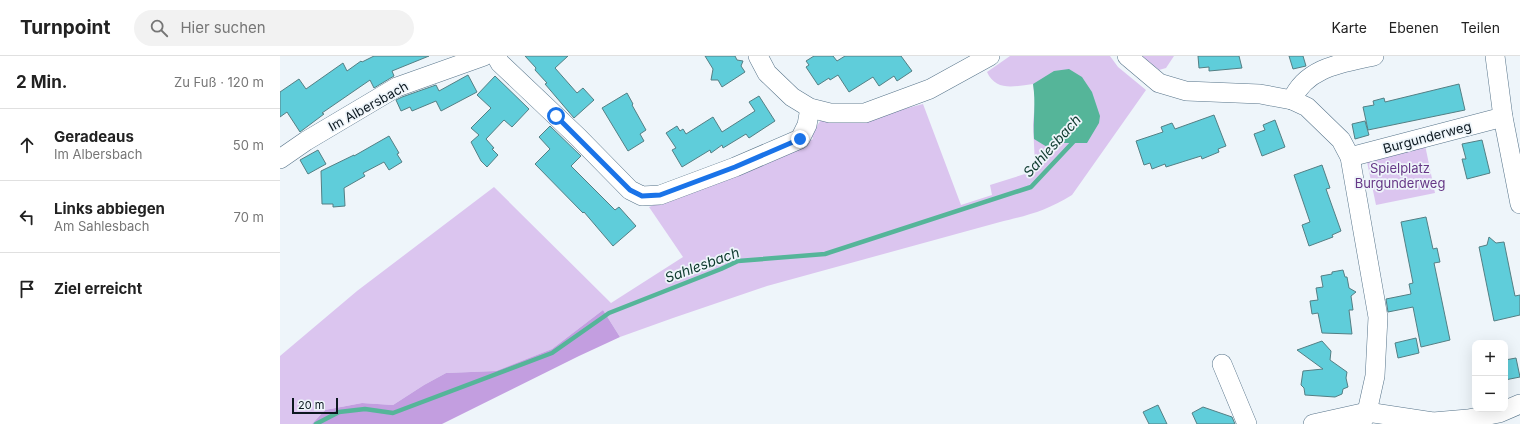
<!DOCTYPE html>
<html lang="de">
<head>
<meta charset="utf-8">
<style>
  :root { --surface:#fff; --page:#f2f2f2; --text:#222; --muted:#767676; --line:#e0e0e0 }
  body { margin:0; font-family:Inter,sans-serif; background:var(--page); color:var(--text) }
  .controls { position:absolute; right:12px; bottom:12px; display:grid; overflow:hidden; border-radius:8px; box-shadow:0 4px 16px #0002 }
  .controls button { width:36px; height:36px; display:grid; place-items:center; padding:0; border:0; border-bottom:1px solid var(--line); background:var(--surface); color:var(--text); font:20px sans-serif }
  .scale { position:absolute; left:12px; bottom:10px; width:46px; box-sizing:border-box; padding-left:4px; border:2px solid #0c1820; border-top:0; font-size:11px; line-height:14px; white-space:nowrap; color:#0c1820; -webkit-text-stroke:3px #eef5fa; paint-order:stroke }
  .stop { position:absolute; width:12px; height:12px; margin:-9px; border:3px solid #1a73e8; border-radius:50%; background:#fff }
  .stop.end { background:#1a73e8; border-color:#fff; box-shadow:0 1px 4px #0008 }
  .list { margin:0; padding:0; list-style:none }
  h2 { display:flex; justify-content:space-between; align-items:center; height:52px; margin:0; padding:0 16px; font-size:17px }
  h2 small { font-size:13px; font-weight:400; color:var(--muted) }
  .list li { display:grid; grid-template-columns:26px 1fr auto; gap:12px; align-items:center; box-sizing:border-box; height:72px; padding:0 16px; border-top:1px solid var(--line) }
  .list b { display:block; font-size:15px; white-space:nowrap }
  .list p { margin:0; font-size:13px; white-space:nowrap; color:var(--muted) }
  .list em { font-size:13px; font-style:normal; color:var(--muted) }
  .icon { flex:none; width:22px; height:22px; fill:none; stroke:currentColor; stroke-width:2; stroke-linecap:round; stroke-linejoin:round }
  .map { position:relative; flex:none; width:1240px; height:368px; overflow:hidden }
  header { display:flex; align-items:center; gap:24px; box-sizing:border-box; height:56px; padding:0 20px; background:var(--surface); border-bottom:1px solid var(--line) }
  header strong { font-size:19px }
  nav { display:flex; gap:22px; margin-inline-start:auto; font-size:14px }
  .search { width:280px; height:36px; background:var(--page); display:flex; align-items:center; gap:10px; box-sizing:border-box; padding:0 14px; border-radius:22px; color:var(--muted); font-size:15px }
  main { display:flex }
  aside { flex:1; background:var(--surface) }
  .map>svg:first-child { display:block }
  .green { fill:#dbc5ef }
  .forest { fill:#c39ee0 }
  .water { fill:#55b599 }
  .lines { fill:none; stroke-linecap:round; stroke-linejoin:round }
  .stream { stroke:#55b599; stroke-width:4.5 }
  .building { fill:#5fcdda; stroke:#547f84 }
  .minor-casing { stroke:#57748a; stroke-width:20 }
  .minor { stroke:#fff; stroke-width:19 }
  .route { stroke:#1a73e8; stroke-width:5 }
  .labels { text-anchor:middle; stroke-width:3.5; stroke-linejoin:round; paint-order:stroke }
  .street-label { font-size:13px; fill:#0c1820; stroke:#eef5fa }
  .park-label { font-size:13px; fill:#663786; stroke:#eef5fa }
  .water-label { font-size:14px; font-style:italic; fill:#0e3a2e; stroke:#eef5fa }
</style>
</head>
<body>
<header>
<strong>Turnpoint</strong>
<div class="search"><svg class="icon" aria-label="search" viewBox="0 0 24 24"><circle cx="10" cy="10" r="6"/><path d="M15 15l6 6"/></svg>Hier suchen</div>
<nav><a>Karte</a><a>Ebenen</a><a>Teilen</a></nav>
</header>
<main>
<aside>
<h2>2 Min.<small>Zu Fuß · 120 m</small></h2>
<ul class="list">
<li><svg class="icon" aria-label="ahead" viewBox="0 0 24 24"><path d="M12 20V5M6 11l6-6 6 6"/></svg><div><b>Geradeaus</b><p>Im Albersbach</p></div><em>50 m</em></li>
<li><svg class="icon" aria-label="left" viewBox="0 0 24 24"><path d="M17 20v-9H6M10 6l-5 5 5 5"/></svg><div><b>Links abbiegen</b><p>Am Sahlesbach</p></div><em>70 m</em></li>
<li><svg class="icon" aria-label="arrive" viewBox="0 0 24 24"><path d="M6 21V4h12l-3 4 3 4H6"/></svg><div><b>Ziel erreicht</b></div></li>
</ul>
</aside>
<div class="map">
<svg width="1240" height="368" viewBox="0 0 1240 368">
  <rect width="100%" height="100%" fill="#eef5fa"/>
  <g class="green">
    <path d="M 730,0 L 830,0 L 838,11 L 866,34 L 792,139 C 766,155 749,159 720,166 L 487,230 L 393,262 L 340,281 L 323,254 L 272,293 L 216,315 L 166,317 L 144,329 L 113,349 L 82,347 L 45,354 L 32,368 L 0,368 L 0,300 L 77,235 L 214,131 L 331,247 L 403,201 L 369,151 L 533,83 L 531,78 L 541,64 L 593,61 L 643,48 L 681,149 L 712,139 L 710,129 L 748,117 L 755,108 L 753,69 L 755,44 L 753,28 C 735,30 716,36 707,16 Z"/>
    <polygon points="862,0 894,0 886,12 879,14"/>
    <polygon points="1145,89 1155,137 1096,149 1086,101"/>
  </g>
  <polygon class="forest" points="323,254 340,281 299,300 162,368 32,368 45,354 82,347 113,349 144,329 166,317 216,315 272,293"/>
  <path class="water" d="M 789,13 L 802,21 L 812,36 L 820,60 L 819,67 L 807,87 L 779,87 L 772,94 L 754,83 C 753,64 756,46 753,28 L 774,15 Z"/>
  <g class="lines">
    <polyline class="stream" points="36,368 59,356 85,353 113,357 272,297 329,257 441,213 458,205 545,198 751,131 796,83"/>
  </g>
  <g class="building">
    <polygon points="94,0 149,0 112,15 114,20 94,32 90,24 42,57 44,58 20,76 7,56 0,61 0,36 19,23 26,33 63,7 67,15 81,5 82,6"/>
    <polygon points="245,0 288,0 275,12 297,37 303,32 314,44 294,62 265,28 267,27 255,14 256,12"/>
    <polygon points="425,0 455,0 457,4 463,5 461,10 465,16 442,31 438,24 431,24 433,13"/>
    <polygon points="534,0 553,0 557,5 565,0 621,0 632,15 617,25 614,20 599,30 593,21 569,36 558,19 550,24 549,22 538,29 526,11 529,9 526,5"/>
    <polygon points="918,0 959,0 962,12 929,15 929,11 919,12"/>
    <polygon points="1009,0 1023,0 1026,10 1013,13"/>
    <polygon points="188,19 197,36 161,55 156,45 132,55 130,51 121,55 116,44 122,41 156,29 159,35"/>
    <polygon points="215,20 249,53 232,71 224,64 206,83 214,92 212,93 218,99 207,111 201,105 191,86 199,79 191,72 211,52 197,39"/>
    <polygon points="1179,28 1185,54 1088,74 1083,51 1094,49 1093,45 1104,42 1105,46"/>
    <polygon points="347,37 353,48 352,49 366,74 360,78 364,85 348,95 322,52"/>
    <polygon points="479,40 495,65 469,82 466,78 443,92 442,89 431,97 430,94 402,111 392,94 396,92 386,77 397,70 400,75 403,73 406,78 433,61 442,76 475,55 469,46"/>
    <polygon points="934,59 946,90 938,93 939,96 922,103 921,100 886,111 885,108 872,113 870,107 864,109 856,85 883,76 881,71 892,67 895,73"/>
    <polygon points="995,64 1005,91 982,100 974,78 985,74 983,69"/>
    <polygon points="1085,65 1089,79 1075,83 1072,68"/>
    <polygon points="270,70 301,100 291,110 335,154 339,151 356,170 333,190 304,156 303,157 255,108 270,93 259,81"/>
    <polygon points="109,80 119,97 117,98 122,106 109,114 104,106 83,117 85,120 64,132 65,150 53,151 53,148 42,148 41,115 74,99 74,100"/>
    <polygon points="1202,84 1210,117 1187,123 1182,103 1186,103 1182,88"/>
    <polygon points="38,94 46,108 28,118 20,104"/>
    <polygon points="1042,109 1050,132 1046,133 1061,175 1052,179 1053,181 1029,190 1022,169 1030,166 1014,119"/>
    <polygon points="1146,161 1153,193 1157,192 1160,206 1154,207 1170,284 1141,291 1133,251 1108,256 1106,243 1131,238 1129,228 1133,227 1121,166"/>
    <polygon points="1209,181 1216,187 1224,186 1235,240 1240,239 1240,259 1214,265 1199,191 1207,189"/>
    <polygon points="1063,214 1065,221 1067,221 1069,232 1076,236 1071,240 1073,254 1069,254 1072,278 1042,277 1038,257 1032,258 1030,245 1038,244 1036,232 1043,231 1041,220 1052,218 1052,216"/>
    <polygon points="1136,282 1139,297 1118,302 1115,287"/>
    <polygon points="1042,285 1051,295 1050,304 1067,316 1066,322 1068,331 1063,333 1062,338 1055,341 1025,339 1024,332 1021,329 1023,315 1043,313 1017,294"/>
    <polygon points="1236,302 1240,321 1225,324 1225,304"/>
    <polygon points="878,349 887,368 869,368 863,356"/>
    <polygon points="923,351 952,361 955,368 917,368 912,357"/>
  </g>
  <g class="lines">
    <g class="minor-casing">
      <g id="minor">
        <polyline points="216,0 220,7 298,81 350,134 362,140 380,139 455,111 520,83 527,69 530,52"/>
        <polyline points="478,0 487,17 512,41 530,52 550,57 585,57 650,33 710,0"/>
        <polyline points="847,0 879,27 906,35 980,38 1012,44 1027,51 1061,84 1070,101 1098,261 1095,320 1087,356 1081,368"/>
        <polyline points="1215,0 1223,61 1240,148"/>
        <path d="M 1012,44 C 1026,11 1063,7 1094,0"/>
        <polyline points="1070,101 1223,61"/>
        <polyline points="0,103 26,85 117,31 204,0"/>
        <polyline points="942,308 967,368"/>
        <polyline points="1033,368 1087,356 1153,366 1188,363 1219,357 1240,348"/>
      </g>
    </g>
    <use href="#minor" class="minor"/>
  </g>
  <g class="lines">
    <polyline class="route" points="276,60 350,134 362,140 380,139 455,111 520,83"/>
  </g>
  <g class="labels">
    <g class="street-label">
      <text transform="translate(88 50) rotate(-29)" y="5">Im Albersbach</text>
      <text transform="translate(1147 81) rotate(-15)" y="5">Burgunderweg</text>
    </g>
    <g class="park-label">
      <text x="1120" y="117">Spielplatz<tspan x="1120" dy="15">Burgunderweg</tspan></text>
    </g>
    <g class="water-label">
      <text transform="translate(772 90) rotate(-48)" y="5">Sahlesbach</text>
      <text transform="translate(422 209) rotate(-20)" y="5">Sahlesbach</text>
    </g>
  </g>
</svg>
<div class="controls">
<button>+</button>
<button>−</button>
</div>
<div class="scale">20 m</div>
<div class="stop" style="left:276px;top:60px"></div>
<div class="stop end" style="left:520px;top:83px"></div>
</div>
</main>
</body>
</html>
